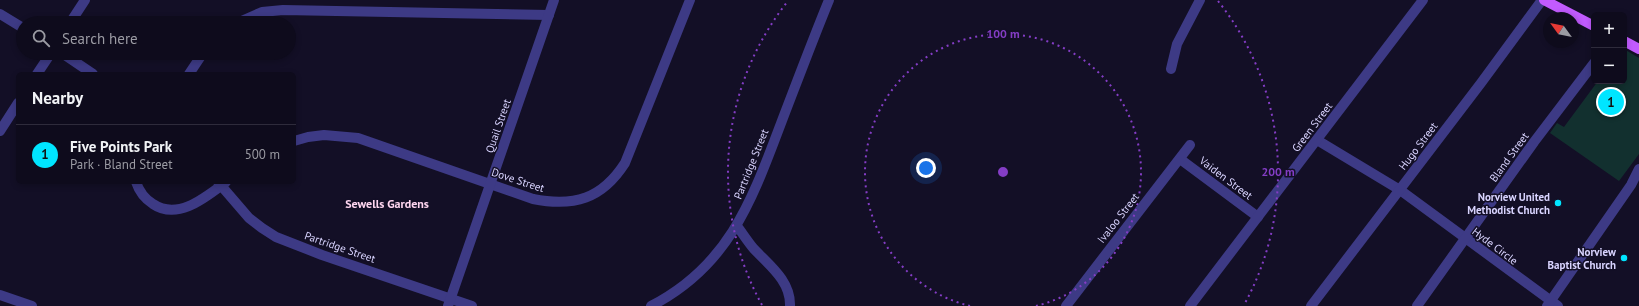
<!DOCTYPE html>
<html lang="en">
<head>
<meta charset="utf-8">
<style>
  :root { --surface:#0e0b1c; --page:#1c1929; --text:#f1f3f6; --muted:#9b9ba3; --line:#2e2b3b; --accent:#00e5ff }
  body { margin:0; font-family:"PT Sans",sans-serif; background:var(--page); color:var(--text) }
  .controls { position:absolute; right:12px; top:12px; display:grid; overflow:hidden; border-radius:6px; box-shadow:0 2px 6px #0003 }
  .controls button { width:36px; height:36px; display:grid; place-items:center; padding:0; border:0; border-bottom:1px solid var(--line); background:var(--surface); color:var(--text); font:20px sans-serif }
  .compass { position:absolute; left:1543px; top:12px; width:36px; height:36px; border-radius:50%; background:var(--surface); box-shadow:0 2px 6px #0003; rotate:303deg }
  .you { position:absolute; left:926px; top:168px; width:14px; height:14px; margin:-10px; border:3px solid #fff; border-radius:50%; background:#1a73e8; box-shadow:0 0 0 6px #1a73e833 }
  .badge { display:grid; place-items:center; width:26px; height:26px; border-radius:50%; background:var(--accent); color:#111; font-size:13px; font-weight:700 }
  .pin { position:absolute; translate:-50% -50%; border:2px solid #fff; box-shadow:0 1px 4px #0006 }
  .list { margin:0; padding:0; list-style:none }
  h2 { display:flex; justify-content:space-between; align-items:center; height:52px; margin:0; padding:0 16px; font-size:17px }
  h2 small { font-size:13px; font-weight:400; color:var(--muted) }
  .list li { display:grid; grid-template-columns:26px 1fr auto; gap:12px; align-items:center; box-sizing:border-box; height:60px; padding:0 16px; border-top:1px solid var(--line) }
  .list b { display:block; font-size:15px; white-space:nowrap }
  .list p { margin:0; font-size:13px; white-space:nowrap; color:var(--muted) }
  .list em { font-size:13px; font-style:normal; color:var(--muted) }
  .icon { flex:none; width:22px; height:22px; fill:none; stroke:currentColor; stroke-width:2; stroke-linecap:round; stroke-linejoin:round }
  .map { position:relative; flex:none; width:1639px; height:306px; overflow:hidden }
  .search { position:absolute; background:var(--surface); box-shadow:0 2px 6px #0003; left:16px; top:16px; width:280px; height:44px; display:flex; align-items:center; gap:10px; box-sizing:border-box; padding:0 14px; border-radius:22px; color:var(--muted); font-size:15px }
  .panel { position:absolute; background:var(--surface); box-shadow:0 2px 6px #0003; left:16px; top:72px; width:280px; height:112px; border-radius:6px }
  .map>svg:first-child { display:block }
  .green { fill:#12302f }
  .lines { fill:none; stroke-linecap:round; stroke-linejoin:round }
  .minor { stroke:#3d3a85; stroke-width:10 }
  .major { stroke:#c25bff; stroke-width:10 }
  .ring { fill:none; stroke:#843dc5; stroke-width:2; stroke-dasharray:2 4 }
  .poi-dot { fill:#00e5ff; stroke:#130f26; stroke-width:1.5 }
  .labels { text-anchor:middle; stroke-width:3; stroke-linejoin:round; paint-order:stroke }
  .street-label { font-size:11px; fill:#d9d4ff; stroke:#130f26 }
  .poi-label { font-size:11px; font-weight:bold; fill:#d9d4ff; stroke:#130f26; text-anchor:end }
  .neighbourhood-label { font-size:12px; font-weight:bold; fill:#ffd6f0; stroke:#130f26 }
  .centre { fill:#843dc5; stroke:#130f26; stroke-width:2 }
  .ring-label { font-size:12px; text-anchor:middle; font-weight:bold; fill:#843dc5; stroke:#130f26; stroke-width:3; stroke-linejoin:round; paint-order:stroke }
</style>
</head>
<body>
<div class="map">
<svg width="1639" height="306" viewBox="0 0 1639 306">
  <rect width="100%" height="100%" fill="#130f26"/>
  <polygon class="green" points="1624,49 1639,58 1639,154 1619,181 1550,133 1557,123 1564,127 1598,81 1624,81"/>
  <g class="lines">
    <g class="minor">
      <polyline points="0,14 23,28"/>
      <polyline points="70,23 85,0"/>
      <polyline points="237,23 262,12 283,10 549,15"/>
      <polyline points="62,53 93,74"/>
      <polyline points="1171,69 1177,44 1200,0"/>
      <polyline points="37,74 51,53"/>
      <polyline points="189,74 203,53"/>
      <polyline points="0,131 18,103"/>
      <polyline points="1317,140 1400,190 1558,306"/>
      <path d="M 294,141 L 308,137 L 324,135 L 358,138 L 533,199 C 574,207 602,199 625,163 L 690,0"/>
      <polyline points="1180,159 1258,217"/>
      <path d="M 136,182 C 139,191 145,199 153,204 C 178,221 206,197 226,182"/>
      <polyline points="218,182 249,218 262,228 276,237 322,255 472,306"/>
      <path d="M 737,226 C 743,234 748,242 754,249 C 769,265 791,281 790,306"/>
      <polyline points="0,295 32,306"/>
      <polyline points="448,306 554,0"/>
      <path d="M 651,306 C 731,265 753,197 783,118 C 798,79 813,39 829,0"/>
      <polyline points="1066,306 1190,145"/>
      <polyline points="1190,306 1423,0"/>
      <polyline points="1311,306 1481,83 1542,0"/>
      <polyline points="1417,306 1534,142 1594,63"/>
      <polyline points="1547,306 1631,185 1639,169"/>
    </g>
    <g class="major">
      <polyline points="1544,0 1594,26"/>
      <polyline points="1624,41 1639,49"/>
    </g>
  </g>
  <g class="ring">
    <path d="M970 306A138 138 0 1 1 1036 306"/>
    <path d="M762 305A275 275 0 0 1 788 1M1218 1A275 275 0 0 1 1244 305"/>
  </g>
  <g class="poi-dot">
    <circle cx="1558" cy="203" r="4"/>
    <circle cx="1624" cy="258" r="4"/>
  </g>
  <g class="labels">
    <g class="street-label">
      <text transform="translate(498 126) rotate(-71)" y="4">Quail Street</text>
      <text transform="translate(1312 127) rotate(-53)" y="4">Green Street</text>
      <text transform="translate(1418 146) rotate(-53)" y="4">Hugo Street</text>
      <text transform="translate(1509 157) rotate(-54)" y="4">Bland Street</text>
      <text transform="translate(751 164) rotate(-68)" y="4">Partridge Street</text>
      <text transform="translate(1226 178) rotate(37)" y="4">Vaiden Street</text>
      <text transform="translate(518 180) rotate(18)" y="4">Dove Street</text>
      <text transform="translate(1118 218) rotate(-52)" y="4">Ivaloo Street</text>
      <text transform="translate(1495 246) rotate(37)" y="4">Hyde Circle</text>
      <text transform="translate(340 247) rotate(19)" y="4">Partridge Street</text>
    </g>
    <g class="poi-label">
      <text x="1550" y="201">Norview United<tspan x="1550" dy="13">Methodist Church</tspan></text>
      <text x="1616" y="256">Norview<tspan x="1616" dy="13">Baptist Church</tspan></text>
    </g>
    <g class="neighbourhood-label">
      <text x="387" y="208">Sewells Gardens</text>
    </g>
  </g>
  <circle cx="1003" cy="172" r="6" class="centre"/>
  <g class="ring-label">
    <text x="1003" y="38">100 m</text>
    <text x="1278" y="176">200 m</text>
  </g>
</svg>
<div class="controls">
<button>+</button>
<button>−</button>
</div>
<svg class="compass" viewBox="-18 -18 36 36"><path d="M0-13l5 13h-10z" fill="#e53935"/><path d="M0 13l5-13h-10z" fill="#9b9ba3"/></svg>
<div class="you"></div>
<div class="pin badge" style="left:1611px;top:102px">1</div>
<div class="search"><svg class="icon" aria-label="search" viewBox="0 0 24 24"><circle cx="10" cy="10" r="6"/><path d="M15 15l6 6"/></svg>Search here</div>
<section class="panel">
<h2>Nearby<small></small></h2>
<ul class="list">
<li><span class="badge">1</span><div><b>Five Points Park</b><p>Park · Bland Street</p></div><em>500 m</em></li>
</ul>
</section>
</div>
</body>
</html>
